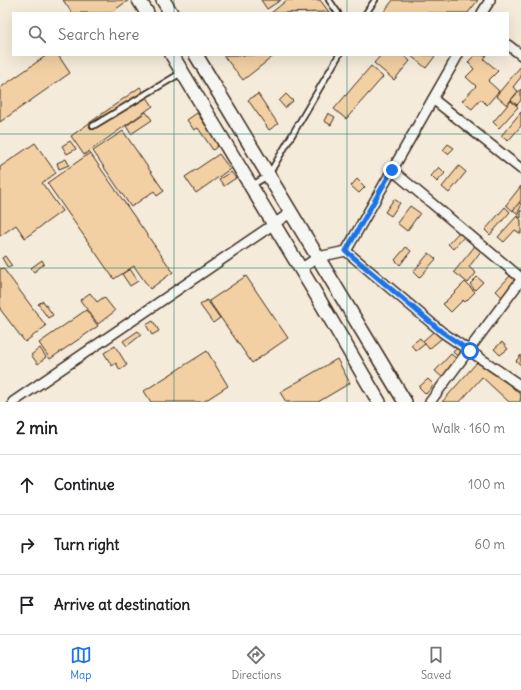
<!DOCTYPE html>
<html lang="en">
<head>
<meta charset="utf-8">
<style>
  :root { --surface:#fff; --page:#f6f6f6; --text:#202124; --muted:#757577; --line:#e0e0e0; --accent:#1a73e8 }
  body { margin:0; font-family:Delius,sans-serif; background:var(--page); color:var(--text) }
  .stop { position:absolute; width:12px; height:12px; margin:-9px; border:3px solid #1a73e8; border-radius:50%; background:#fff }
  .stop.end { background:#1a73e8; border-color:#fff; box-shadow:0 1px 4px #0008 }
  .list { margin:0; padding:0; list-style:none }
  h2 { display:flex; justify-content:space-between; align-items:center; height:52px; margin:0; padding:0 16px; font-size:17px }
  h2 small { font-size:13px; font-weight:400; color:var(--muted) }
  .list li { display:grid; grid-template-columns:26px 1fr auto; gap:12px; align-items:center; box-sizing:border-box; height:60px; padding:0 16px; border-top:1px solid var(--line) }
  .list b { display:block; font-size:15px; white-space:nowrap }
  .list em { font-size:13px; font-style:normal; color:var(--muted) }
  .icon { flex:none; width:22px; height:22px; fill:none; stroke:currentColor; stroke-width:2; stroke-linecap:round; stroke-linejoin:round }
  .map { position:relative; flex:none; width:521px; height:402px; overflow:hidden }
  .search { position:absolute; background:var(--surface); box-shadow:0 4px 16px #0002; left:12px; right:12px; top:12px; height:44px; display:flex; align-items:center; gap:10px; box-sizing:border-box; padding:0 14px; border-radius:0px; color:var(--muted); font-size:15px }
  .sheet { height:232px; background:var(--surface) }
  nav { display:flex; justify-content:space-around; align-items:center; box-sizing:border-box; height:56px; border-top:1px solid var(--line); background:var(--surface); font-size:11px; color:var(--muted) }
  nav a { display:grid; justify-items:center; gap:2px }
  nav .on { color:var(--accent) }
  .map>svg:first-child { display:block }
  .building { fill:#f2d0a3; stroke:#3b2a1e }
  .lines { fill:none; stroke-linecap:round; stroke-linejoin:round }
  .lane-casing { stroke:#3b2a1e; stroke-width:8 }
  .street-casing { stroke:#3b2a1e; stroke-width:12 }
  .secondary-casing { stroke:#3b2a1e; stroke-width:16 }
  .lane { stroke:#f6f6f2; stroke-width:4.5 }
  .street { stroke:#f6f6f2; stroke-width:9 }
  .secondary { stroke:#f6f6f2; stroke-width:13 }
  .route { stroke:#1a73e8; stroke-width:5 }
  .grid { fill:none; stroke:#0f766e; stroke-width:1; stroke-opacity:0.55 }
</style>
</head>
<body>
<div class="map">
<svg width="521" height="402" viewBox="0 0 521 402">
  <rect width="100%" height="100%" fill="#f5ebda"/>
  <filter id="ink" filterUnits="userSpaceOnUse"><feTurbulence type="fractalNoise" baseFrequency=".025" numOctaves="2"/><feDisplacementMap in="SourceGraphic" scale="8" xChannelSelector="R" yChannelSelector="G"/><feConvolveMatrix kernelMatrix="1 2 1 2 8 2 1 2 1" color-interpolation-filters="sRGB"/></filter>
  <g filter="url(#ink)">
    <g class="building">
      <polygon points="63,0 129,0 110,13 72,13"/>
      <polygon points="261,0 281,0 267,9"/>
      <polygon points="287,0 320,0 329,12 271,13"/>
      <polygon points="393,0 478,0 468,13 383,13"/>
      <polygon points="47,55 58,55 70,73 0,122 0,88"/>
      <polygon points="223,55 275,55 243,80"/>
      <polygon points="381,55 403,55 410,61 394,80 374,63"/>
      <polygon points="410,55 436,55 426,68"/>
      <polygon points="475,55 487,55 484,59 498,71 488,81 499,91 487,105 481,99 472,109 462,101 476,86 466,77 474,69 468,62"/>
      <polygon points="371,66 383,77 346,119 334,109"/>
      <polygon points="521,66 521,77 513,87 518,91 507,105 496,96"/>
      <polygon points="140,87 153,106 84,155 71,136"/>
      <polygon points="521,89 521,100 517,105 511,100"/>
      <polygon points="258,94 278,124 269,130 248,100"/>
      <polygon points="286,94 293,101 285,108 279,101"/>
      <polygon points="511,101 518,107 499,128 493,122"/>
      <polygon points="146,112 152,120 131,134 126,126"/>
      <polygon points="521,112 521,126 508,141 501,136"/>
      <polygon points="197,113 219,145 213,150 198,128 194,130 187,120"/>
      <polygon points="328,113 335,117 331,125 324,121"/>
      <polygon points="123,131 164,191 157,196 154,191 131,207 93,151"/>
      <polygon points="70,141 76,149 67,154 62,146"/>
      <polygon points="35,143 56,173 42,183 62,211 25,238 16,225 0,236 0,167"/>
      <polygon points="448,144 454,148 448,154 443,150"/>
      <polygon points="90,153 173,272 150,289 134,266 114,279 47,183"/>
      <polygon points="219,154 230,169 196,193 185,177"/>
      <polygon points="66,159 69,165 59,169 57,163"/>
      <polygon points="459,166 466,172 449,193 442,187"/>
      <polygon points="439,167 445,173 437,182 431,176"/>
      <polygon points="231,172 236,178 224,186 219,179"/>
      <polygon points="357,179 365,187 359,193 351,186"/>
      <polygon points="521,186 521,200 513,211 506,205"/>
      <polygon points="394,199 400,203 391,216 385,212"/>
      <polygon points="520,202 521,207 517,213 513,210"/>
      <polygon points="410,206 420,213 407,231 397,223"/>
      <polygon points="505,207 510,212 490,235 485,230"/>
      <polygon points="521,210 521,218 517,215"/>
      <polygon points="517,216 521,220 521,234 515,230 504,242 498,237"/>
      <polygon points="459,232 465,236 453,249 448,244"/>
      <polygon points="475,246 481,251 469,267 476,273 468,283 454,272"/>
      <polygon points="406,247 411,251 400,265 395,260"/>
      <polygon points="429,253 436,259 419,278 413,272"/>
      <polygon points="5,256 12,266 8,268 2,258"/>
      <polygon points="42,260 44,264 34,272 31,268"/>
      <polygon points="3,268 46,326 25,342 0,309 0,269"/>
      <polygon points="130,269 138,281 130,286 122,274"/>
      <polygon points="246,276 288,338 252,363 209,301"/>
      <polygon points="510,276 516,281 502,297 496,291"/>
      <polygon points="477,277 483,282 475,290 470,284"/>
      <polygon points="465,282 475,292 465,302 463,300 451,312 443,304"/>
      <polygon points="90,293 97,302 104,297 115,311 98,324 80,300"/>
      <polygon points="207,300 220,318 213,323 200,305"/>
      <polygon points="43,301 53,315 48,318 38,304"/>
      <polygon points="86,310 98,326 50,359 39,343"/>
      <polygon points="153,321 159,331 152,335 146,325"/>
      <polygon points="440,326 447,334 429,349 423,341"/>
      <polygon points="138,331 141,335 127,346 123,341"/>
      <polygon points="420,338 425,344 416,351 411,345"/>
      <polygon points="502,342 508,349 500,355 494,349"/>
      <polygon points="461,344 466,348 458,357 453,352"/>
      <polygon points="115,346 127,365 120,370 116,363 112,366 104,353"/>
      <polygon points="40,348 46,357 38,364 31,355"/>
      <polygon points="207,351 228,386 203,402 151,402 144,391"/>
      <polygon points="451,354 458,360 442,377 435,371"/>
      <polygon points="521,355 521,365 516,361"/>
      <polygon points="337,359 350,383 318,402 286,402 280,392"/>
      <polygon points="480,359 521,395 520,402 509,402 482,377 460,402 442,402"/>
      <polygon points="428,379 434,385 426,394 419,387"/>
    </g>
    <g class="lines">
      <g class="lane-casing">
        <g id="lane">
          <polyline points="329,0 338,13"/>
          <polyline points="366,13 375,0"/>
          <polyline points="93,126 181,73"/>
          <polyline points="252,185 268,176 339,55"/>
        </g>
      </g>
      <g class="street-casing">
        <g id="street">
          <polyline points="482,13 490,0"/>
          <polyline points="508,45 521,55"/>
          <polyline points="433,99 521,169"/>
          <polyline points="392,170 521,278"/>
          <polyline points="346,251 442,332 521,386"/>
          <polyline points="301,269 318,257 346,251 458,55"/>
          <polyline points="13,402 290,213"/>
          <polyline points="430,402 521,280"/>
        </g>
      </g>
      <g class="secondary-casing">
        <g id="secondary">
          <polyline points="139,0 147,13"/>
          <polyline points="163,0 171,13"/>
          <polyline points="172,55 317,296 379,402"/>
          <polyline points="196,55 405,402"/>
        </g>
      </g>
      <use href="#lane" class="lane"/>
      <use href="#street" class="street"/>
      <use href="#secondary" class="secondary"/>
    </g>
  </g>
  <g class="lines" filter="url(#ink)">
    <polyline class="route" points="392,170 346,251 442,332 470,351"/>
  </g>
  <path class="grid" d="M 174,0 L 174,13M 347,0 L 347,13M 174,55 L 174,402M 347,55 L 347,402M 0,134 L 521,134M 0,268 L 521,268"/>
</svg>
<div class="stop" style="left:470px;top:351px"></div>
<div class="stop end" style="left:392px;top:170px"></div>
<div class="search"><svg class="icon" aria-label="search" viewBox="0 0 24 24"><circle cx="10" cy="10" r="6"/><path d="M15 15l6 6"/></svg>Search here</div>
</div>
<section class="sheet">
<h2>2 min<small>Walk · 160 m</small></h2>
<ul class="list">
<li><svg class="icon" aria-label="ahead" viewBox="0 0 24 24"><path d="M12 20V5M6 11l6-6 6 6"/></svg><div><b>Continue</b></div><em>100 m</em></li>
<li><svg class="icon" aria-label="right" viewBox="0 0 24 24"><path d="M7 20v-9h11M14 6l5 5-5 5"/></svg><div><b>Turn right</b></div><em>60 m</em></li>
<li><svg class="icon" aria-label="arrive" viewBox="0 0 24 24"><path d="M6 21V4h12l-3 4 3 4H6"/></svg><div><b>Arrive at destination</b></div></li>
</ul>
</section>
<nav>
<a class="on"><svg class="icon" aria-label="map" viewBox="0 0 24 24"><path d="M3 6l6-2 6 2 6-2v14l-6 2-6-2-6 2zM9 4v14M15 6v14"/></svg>Map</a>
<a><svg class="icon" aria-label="directions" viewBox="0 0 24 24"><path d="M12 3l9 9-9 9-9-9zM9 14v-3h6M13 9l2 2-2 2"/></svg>Directions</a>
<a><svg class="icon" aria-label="saved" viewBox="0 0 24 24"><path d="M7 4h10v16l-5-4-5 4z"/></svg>Saved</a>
</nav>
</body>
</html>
